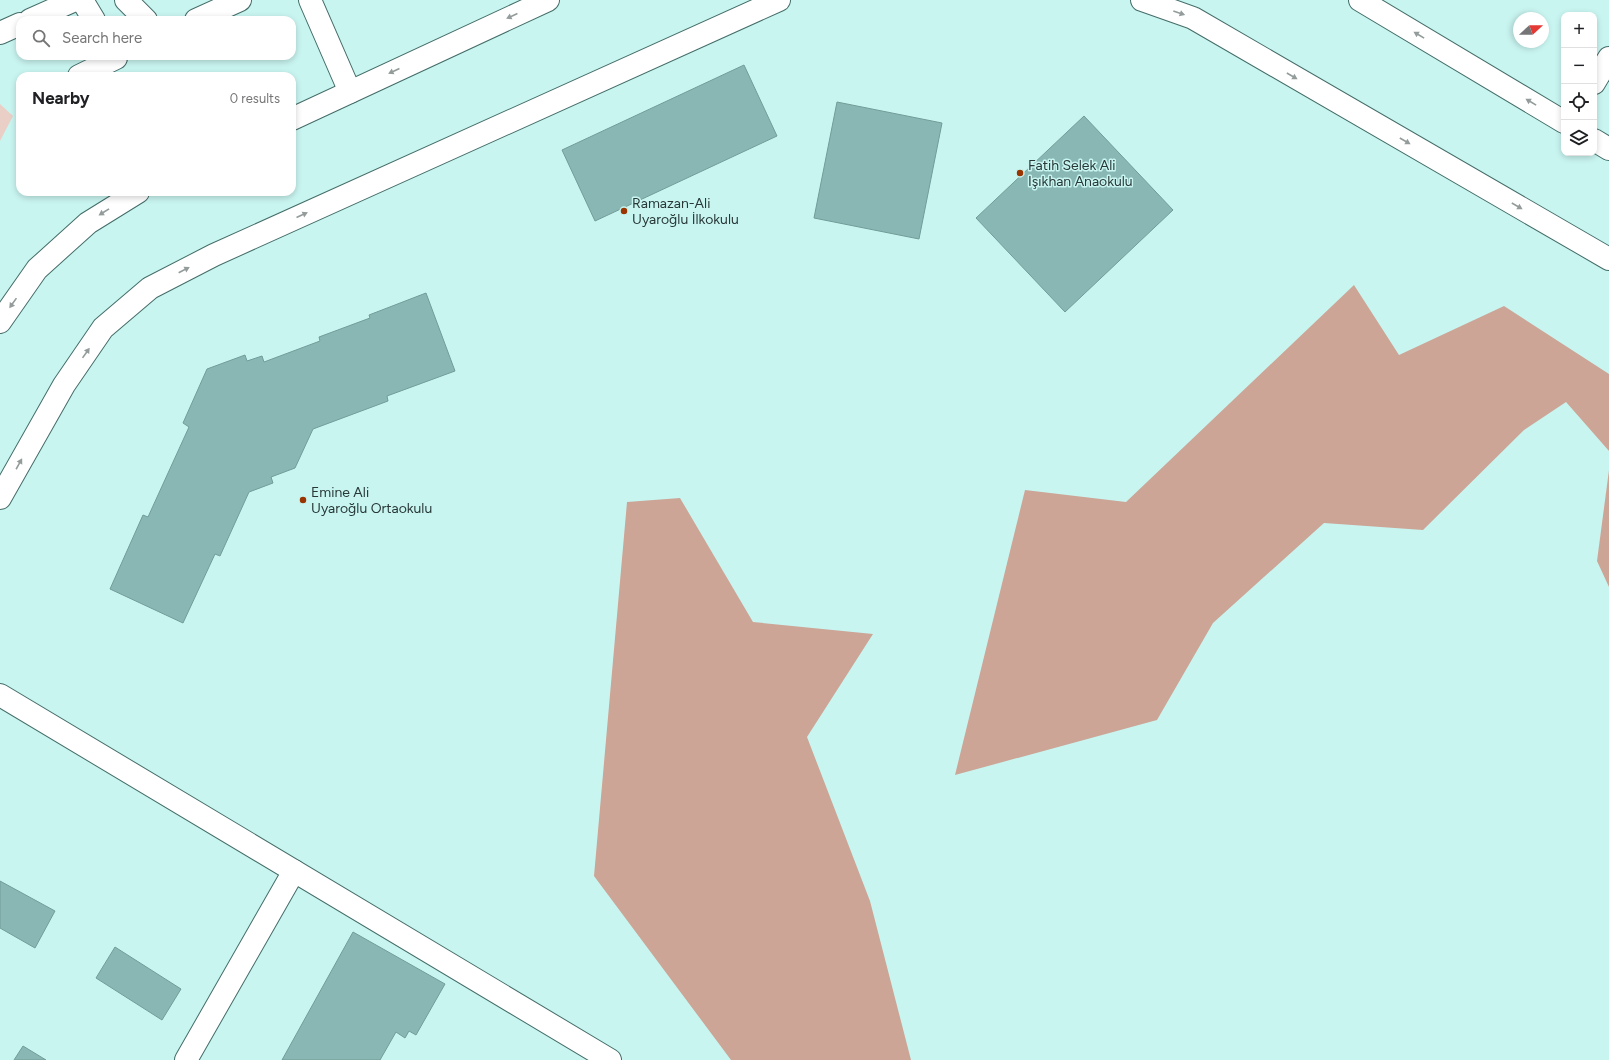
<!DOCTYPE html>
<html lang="en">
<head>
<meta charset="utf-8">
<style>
  :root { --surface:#fff; --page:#f2f2f2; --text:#202124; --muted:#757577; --line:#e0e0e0 }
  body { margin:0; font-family:Figtree,sans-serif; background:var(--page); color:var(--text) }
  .controls { position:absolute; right:12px; top:12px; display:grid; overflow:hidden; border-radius:8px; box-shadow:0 2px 6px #0003 }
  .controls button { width:36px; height:36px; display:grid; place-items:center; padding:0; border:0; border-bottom:1px solid var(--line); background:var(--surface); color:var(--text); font:20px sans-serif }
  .compass { position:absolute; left:1513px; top:12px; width:36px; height:36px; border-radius:50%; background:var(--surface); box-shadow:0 2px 6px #0003; rotate:69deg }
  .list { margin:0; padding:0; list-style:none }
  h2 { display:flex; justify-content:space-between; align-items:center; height:52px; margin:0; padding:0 16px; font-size:17px }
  h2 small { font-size:13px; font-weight:400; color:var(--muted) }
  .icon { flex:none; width:22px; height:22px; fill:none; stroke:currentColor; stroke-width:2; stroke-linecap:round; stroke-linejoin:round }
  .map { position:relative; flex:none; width:1609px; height:1060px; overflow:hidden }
  .search { position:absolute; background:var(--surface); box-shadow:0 2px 6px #0003; left:16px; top:16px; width:280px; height:44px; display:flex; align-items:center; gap:10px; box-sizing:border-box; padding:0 14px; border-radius:12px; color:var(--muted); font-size:15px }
  .panel { position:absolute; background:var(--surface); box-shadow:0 2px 6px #0003; left:16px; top:72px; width:280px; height:124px; border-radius:12px }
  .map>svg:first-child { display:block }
  .green { fill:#e9cfc6 }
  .forest { fill:#cca596 }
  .building { fill:#89b8b4; stroke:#729c99 }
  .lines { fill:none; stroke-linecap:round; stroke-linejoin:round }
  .minor-casing { stroke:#446d69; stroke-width:24 }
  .major-casing { stroke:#446d69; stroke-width:24 }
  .minor { stroke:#fff; stroke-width:22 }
  .major { stroke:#fff; stroke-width:22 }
  .oneway { fill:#939c9b }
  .poi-dot { fill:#993500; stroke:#c9f5f1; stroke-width:1.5 }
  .labels { text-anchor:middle; stroke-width:3; stroke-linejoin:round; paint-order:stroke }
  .poi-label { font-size:14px; fill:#273837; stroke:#c9f5f1; text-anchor:start }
</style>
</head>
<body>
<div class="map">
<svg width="1609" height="1060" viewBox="0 0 1609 1060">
  <rect width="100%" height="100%" fill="#c9f5f1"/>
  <polygon class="green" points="0,104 13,116 0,141"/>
  <g class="forest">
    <polygon points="1354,285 1399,355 1504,306 1609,374 1609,451 1566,402 1524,430 1423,530 1324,523 1213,623 1157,720 955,775 1025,490 1126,502"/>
    <polygon points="1609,470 1609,587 1597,561"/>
    <polygon points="680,498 753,622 873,634 807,737 870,901 911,1060 731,1060 594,876 627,502"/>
  </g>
  <g class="building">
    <polygon points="744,65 777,136 595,221 562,150"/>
    <polygon points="837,102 942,123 919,239 814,218"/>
    <polygon points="1084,116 1173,210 1065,312 976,218"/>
    <polygon points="426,293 455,371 387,396 388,401 313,429 295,468 271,477 273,483 249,492 220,556 215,554 183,623 110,589 143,515 148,517 189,427 183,423 207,369 245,355 247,361 262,356 264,362 320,341 319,337 370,318 369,315"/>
    <polygon points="0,881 55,911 35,948 0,928"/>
    <polygon points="353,932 445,984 416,1035 409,1031 405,1038 396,1032 380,1060 282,1060"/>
    <polygon points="115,947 181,989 162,1020 96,978"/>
    <polygon points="23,1046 46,1060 14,1060"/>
  </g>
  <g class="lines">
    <g class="minor-casing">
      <g id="minor">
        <polyline points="82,0 94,20"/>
        <polyline points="126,0 146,20"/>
        <polyline points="310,0 350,92"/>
        <polyline points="30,20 75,0"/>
        <polyline points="196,20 240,0"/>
        <polyline points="0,33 20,24"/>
        <polyline points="79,76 116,58 115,56"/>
        <polyline points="1594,83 1609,58"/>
        <polyline points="0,695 610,1060"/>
        <polyline points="186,1060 294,871"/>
      </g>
    </g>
    <g class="major-casing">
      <g id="major">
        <polyline points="1142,0 1193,18 1609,259"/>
        <polyline points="1360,0 1564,122"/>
        <polyline points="292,119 548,0"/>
        <polyline points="1594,140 1609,149"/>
        <polyline points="0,322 37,269 88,223 138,192"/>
        <polyline points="0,498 64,385 103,328 150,288 214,255 779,0"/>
      </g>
    </g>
    <use href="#minor" class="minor"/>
    <use href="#major" class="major"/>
  </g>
  <defs><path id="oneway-solid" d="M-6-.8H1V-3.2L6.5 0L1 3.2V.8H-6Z"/></defs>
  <g class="oneway">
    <use href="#oneway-solid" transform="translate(1179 13) rotate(19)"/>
    <use href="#oneway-solid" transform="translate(512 16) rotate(155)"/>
    <use href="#oneway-solid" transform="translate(1419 35) rotate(-149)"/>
    <use href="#oneway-solid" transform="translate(394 71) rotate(155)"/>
    <use href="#oneway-solid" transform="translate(1292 76) rotate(30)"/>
    <use href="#oneway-solid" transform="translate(1531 102) rotate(-149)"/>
    <use href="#oneway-solid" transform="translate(1405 141) rotate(30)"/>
    <use href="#oneway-solid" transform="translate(1517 206) rotate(30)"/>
    <use href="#oneway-solid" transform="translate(104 212) rotate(148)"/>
    <use href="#oneway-solid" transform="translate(302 215) rotate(-24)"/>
    <use href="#oneway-solid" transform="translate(184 270) rotate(-27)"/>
    <use href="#oneway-solid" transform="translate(13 303) rotate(125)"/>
    <use href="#oneway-solid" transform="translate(86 353) rotate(-55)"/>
    <use href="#oneway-solid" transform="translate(19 464) rotate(-61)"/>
  </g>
  <g class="poi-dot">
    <circle cx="1020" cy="173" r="4"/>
    <circle cx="624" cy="211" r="4"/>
    <circle cx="303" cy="500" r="4"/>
  </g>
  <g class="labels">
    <g class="poi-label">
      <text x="1028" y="170">Fatih Selek Ali<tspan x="1028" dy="16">Işıkhan Anaokulu</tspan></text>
      <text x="632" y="208">Ramazan-Ali<tspan x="632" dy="16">Uyaroğlu İlkokulu</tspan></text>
      <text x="311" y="497">Emine Ali<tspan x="311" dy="16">Uyaroğlu Ortaokulu</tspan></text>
    </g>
  </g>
</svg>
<div class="controls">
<button>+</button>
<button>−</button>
<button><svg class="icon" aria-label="locate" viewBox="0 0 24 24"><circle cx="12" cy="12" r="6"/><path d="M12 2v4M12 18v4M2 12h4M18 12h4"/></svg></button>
<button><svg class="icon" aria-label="layers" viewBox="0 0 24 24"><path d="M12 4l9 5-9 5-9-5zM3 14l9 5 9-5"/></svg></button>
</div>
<svg class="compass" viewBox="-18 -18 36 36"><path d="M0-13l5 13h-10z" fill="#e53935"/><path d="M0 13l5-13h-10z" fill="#757577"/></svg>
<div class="search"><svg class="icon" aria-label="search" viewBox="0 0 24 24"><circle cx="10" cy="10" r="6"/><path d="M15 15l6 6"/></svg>Search here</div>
<section class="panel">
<h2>Nearby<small>0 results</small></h2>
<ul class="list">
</ul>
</section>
</div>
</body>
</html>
